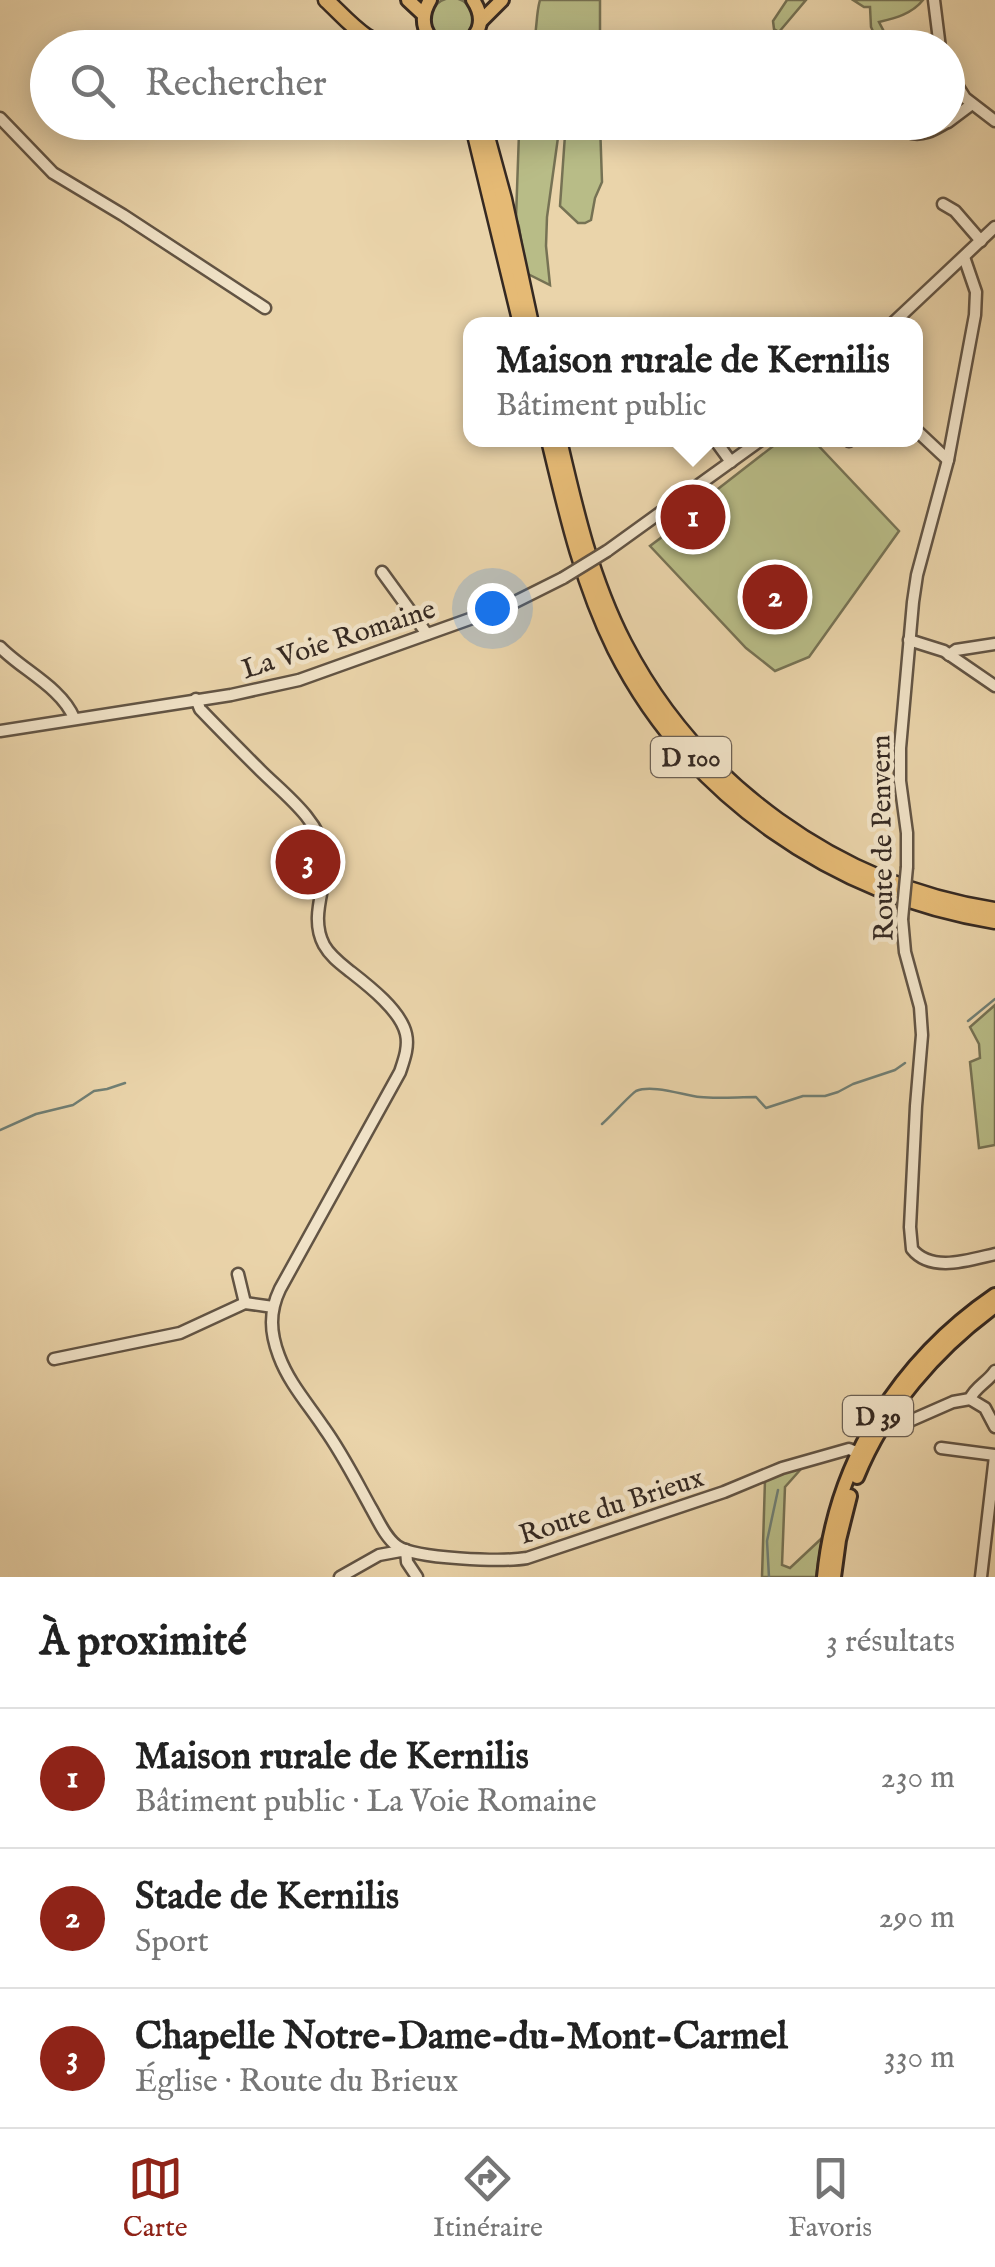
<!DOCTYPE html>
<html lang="fr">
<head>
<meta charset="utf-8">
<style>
  :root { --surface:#fff; --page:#f2f2f2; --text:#222; --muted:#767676; --line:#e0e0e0; --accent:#8f2418 }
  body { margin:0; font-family:"IM FELL English",serif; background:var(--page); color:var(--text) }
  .you { position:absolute; left:492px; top:608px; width:35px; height:35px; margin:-25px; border:8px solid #fff; border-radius:50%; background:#1a73e8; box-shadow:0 0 0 15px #1a73e833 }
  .badge { display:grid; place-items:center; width:65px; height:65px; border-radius:50%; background:var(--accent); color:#fff; font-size:32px; font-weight:700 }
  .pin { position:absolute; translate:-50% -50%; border:5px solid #fff; box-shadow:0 2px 10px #0006 }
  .popup { position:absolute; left:463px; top:317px; width:460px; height:130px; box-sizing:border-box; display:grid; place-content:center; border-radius:20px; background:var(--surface); filter:drop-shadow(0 2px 8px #0005); font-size:32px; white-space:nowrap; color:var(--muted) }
  .popup b { font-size:38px; color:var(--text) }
  .popup::after { content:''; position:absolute; left:50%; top:100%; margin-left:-20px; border:20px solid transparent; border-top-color:var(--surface) }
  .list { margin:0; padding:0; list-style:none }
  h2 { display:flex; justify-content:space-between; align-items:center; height:130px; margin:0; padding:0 40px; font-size:42px }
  h2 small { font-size:32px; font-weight:400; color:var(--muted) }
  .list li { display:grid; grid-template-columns:65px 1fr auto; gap:30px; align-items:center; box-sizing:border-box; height:140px; padding:0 40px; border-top:2px solid var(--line) }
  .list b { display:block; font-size:38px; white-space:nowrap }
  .list p { margin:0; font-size:32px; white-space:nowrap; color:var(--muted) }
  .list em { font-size:32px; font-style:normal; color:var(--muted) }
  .icon { flex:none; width:55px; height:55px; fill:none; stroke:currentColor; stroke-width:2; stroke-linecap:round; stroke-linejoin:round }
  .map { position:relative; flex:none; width:995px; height:1577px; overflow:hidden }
  .search { position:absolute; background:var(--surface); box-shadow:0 5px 25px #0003; left:30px; right:30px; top:30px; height:110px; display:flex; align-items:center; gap:25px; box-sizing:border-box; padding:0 35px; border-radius:55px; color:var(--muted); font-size:38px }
  .sheet { height:550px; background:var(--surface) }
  nav { display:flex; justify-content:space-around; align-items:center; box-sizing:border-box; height:140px; border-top:2px solid var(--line); background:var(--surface); font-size:28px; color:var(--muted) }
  nav a { display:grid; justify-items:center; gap:5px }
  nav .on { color:var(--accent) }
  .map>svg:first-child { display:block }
  .green { fill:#b8bc87; stroke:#767254; stroke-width:2.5 }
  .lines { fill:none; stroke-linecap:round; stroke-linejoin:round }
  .stream { stroke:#707f75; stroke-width:2.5 }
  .minor-casing { stroke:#625444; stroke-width:15 }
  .major-casing { stroke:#352922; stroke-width:18 }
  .highway-casing { stroke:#352922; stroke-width:19 }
  .minor { stroke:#f1e3c8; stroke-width:10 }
  .major { stroke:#e5ba75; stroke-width:12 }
  .highway { stroke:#e5ba75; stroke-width:14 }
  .minor-bridge-casing { stroke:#625444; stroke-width:15; stroke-linecap:butt }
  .minor-bridge { stroke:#f1e3c8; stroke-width:10 }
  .labels { text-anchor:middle; stroke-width:9; stroke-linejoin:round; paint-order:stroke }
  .shield { fill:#f1e3c8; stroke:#6d6154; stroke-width:2.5 }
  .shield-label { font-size:25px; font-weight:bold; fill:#352922 }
  .street-label { font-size:28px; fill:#352922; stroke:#f1e3c8 }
</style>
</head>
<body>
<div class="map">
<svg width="995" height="1577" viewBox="0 0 995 1577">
  <rect width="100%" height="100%" fill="#ead4aa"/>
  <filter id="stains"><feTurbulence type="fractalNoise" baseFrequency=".002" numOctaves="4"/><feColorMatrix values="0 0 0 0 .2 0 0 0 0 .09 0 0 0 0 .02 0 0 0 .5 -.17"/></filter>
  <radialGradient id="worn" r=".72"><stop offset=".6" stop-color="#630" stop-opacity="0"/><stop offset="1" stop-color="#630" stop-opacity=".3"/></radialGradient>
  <g class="green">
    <circle cx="452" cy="20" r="22"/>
    <path d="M 540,0 L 600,0 L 600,47 L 532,47 C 538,32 535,18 540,0 Z"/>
    <polygon points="787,0 806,0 779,32 774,29 773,21"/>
    <path d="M 853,0 L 923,0 C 912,14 895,18 879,22 L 892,47 L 881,48 L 871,27 L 870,7 L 864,7 Z"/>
    <polygon points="525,123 560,123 547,217 546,246 550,285 526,273 519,227 516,218 519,133"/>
    <polygon points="564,123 600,123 602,182 595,198 591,220 585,223 578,223 560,206 565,135"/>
    <polygon points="781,440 813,440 899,531 809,657 775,671 746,648 650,546 686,519 694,527 714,512 705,499"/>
    <polygon points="995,1005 995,1145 979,1148 970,1062 980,1058 979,1044 970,1027"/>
    <polygon points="801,1469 785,1487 782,1565 790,1568 822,1538 816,1577 762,1577 765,1480 782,1472"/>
  </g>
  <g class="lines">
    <g class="stream">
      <polyline points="968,1021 995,999"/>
      <path d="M 602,1124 C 610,1117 631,1094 636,1091 C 652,1084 683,1095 700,1097 C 717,1099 738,1097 756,1097 L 766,1108 L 803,1096 L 825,1096 L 838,1092 L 853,1084 L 895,1070 L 905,1063"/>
      <polyline points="0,1130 36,1114 73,1105 94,1091 107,1089 125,1083"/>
      <polyline points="769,1577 767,1541 778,1490"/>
    </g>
    <g class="minor-casing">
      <g id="minor">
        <polyline points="934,0 940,48"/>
        <polyline points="948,71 965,98 995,121"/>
        <polyline points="0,118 53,173 123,215 265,308"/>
        <polyline points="948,122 972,104"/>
        <path d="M 907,132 C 922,137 934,130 947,122"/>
        <polyline points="943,204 955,211 981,241"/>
        <polyline points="892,324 995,227"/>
        <polyline points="916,430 948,460"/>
        <polyline points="715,440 731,462"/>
        <polyline points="848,440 849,441"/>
        <polyline points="607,551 761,440"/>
        <polyline points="382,572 427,634"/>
        <polyline points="909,640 944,651 995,686"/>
        <path d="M 0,647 C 22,670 61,687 74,718"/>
        <polyline points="949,655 956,650 995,644"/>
        <path d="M 196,699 L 200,709 C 220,730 240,750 260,770 C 283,793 319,819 325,854 C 329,883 308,915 324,945 C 330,956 341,964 351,972 C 369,986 401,1011 406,1034 C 409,1047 404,1060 400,1072 L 280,1289 C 269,1312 270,1332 279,1356 C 289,1383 308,1404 324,1428 C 342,1453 356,1481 371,1508 C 378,1520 385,1537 397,1546 C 415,1559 503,1562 527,1558 L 724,1492 L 782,1468 L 849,1449 L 866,1456"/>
        <polyline points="0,731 231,695 299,680 509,605 563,578"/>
        <polyline points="907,867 907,833 900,781 900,748 913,602 917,575 948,460 975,315 976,292 964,257"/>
        <path d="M 902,919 L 905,952 L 920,1007 L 922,1035 L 916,1106 L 910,1227 L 912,1249 C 931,1273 969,1260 995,1254"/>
        <polyline points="238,1274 245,1303"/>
        <polyline points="54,1359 180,1333 245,1303 273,1307"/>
        <path d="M 995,1371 C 988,1382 975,1387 970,1399 L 985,1408 L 995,1427"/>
        <polyline points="896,1427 953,1402 970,1399"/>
        <polyline points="941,1448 995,1455"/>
        <polyline points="340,1577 379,1555 406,1550 407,1562 417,1577"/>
        <polyline points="981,1577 995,1456"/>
      </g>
    </g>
    <g class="major-casing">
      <g id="major">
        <polyline points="408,0 423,14"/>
        <path d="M 430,0 C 418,20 424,40 446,48"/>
        <polyline points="481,21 502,0"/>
        <path d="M 456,48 C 479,40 487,21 473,0"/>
        <path d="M 857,1477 C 885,1408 935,1350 995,1306"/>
        <path d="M 824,1577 C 835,1461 900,1360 995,1295"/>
        <polyline points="834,1577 839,1540 850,1496"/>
      </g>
    </g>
    <g class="highway-casing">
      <g id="highway">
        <path d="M 326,0 C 345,17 371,51 399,45 C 411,43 418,38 431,39"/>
        <polyline points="468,48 469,43"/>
        <polyline points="472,122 521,324"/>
        <polyline points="483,122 504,199 531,324"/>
        <path d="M 549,440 C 566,511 582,582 615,649 C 689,796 834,895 995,921"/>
        <path d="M 559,440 C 575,509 591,579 624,643 C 697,784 838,886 995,910"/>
      </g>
    </g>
    <use href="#minor" class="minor"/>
    <use href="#major" class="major"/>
    <use href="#highway" class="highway"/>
    <g class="minor-bridge-casing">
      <g id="minor-bridge">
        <polyline points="563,578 607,551"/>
        <polyline points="902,919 907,867"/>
      </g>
    </g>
    <use href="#minor-bridge" class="minor-bridge"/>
  </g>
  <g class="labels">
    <g class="shield">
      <rect x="651" y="737" width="80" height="40" rx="8"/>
      <rect x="843" y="1396" width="70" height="40" rx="8"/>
    </g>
    <g class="shield-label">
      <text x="691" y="766">D 100</text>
      <text x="878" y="1425">D 39</text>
    </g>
    <g class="street-label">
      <text transform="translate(338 638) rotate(-18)" y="10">La Voie Romaine</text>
      <text transform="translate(881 838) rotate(-91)" y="10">Route de Penvern</text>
      <text transform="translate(611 1505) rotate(-18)" y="10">Route du Brieux</text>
    </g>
  </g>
  <rect width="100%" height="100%" filter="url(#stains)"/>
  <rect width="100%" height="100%" fill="url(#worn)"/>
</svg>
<div class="you"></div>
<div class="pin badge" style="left:693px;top:517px">1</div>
<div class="popup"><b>Maison rurale de Kernilis</b>Bâtiment public</div>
<div class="pin badge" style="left:775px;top:597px">2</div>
<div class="pin badge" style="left:308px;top:862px">3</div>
<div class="search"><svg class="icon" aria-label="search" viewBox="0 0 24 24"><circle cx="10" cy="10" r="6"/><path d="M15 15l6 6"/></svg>Rechercher</div>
</div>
<section class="sheet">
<h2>À proximité<small>3 résultats</small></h2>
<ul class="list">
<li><span class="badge">1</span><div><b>Maison rurale de Kernilis</b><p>Bâtiment public · La Voie Romaine</p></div><em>230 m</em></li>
<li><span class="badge">2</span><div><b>Stade de Kernilis</b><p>Sport</p></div><em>290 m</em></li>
<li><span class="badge">3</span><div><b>Chapelle Notre-Dame-du-Mont-Carmel</b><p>Église · Route du Brieux</p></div><em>330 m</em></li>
</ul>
</section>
<nav>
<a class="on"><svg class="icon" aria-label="map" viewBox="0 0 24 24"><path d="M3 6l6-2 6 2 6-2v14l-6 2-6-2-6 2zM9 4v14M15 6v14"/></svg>Carte</a>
<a><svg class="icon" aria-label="directions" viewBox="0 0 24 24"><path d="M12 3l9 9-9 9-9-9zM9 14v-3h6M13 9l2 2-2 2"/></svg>Itinéraire</a>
<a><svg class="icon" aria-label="saved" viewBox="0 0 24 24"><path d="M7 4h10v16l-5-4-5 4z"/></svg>Favoris</a>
</nav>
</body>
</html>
